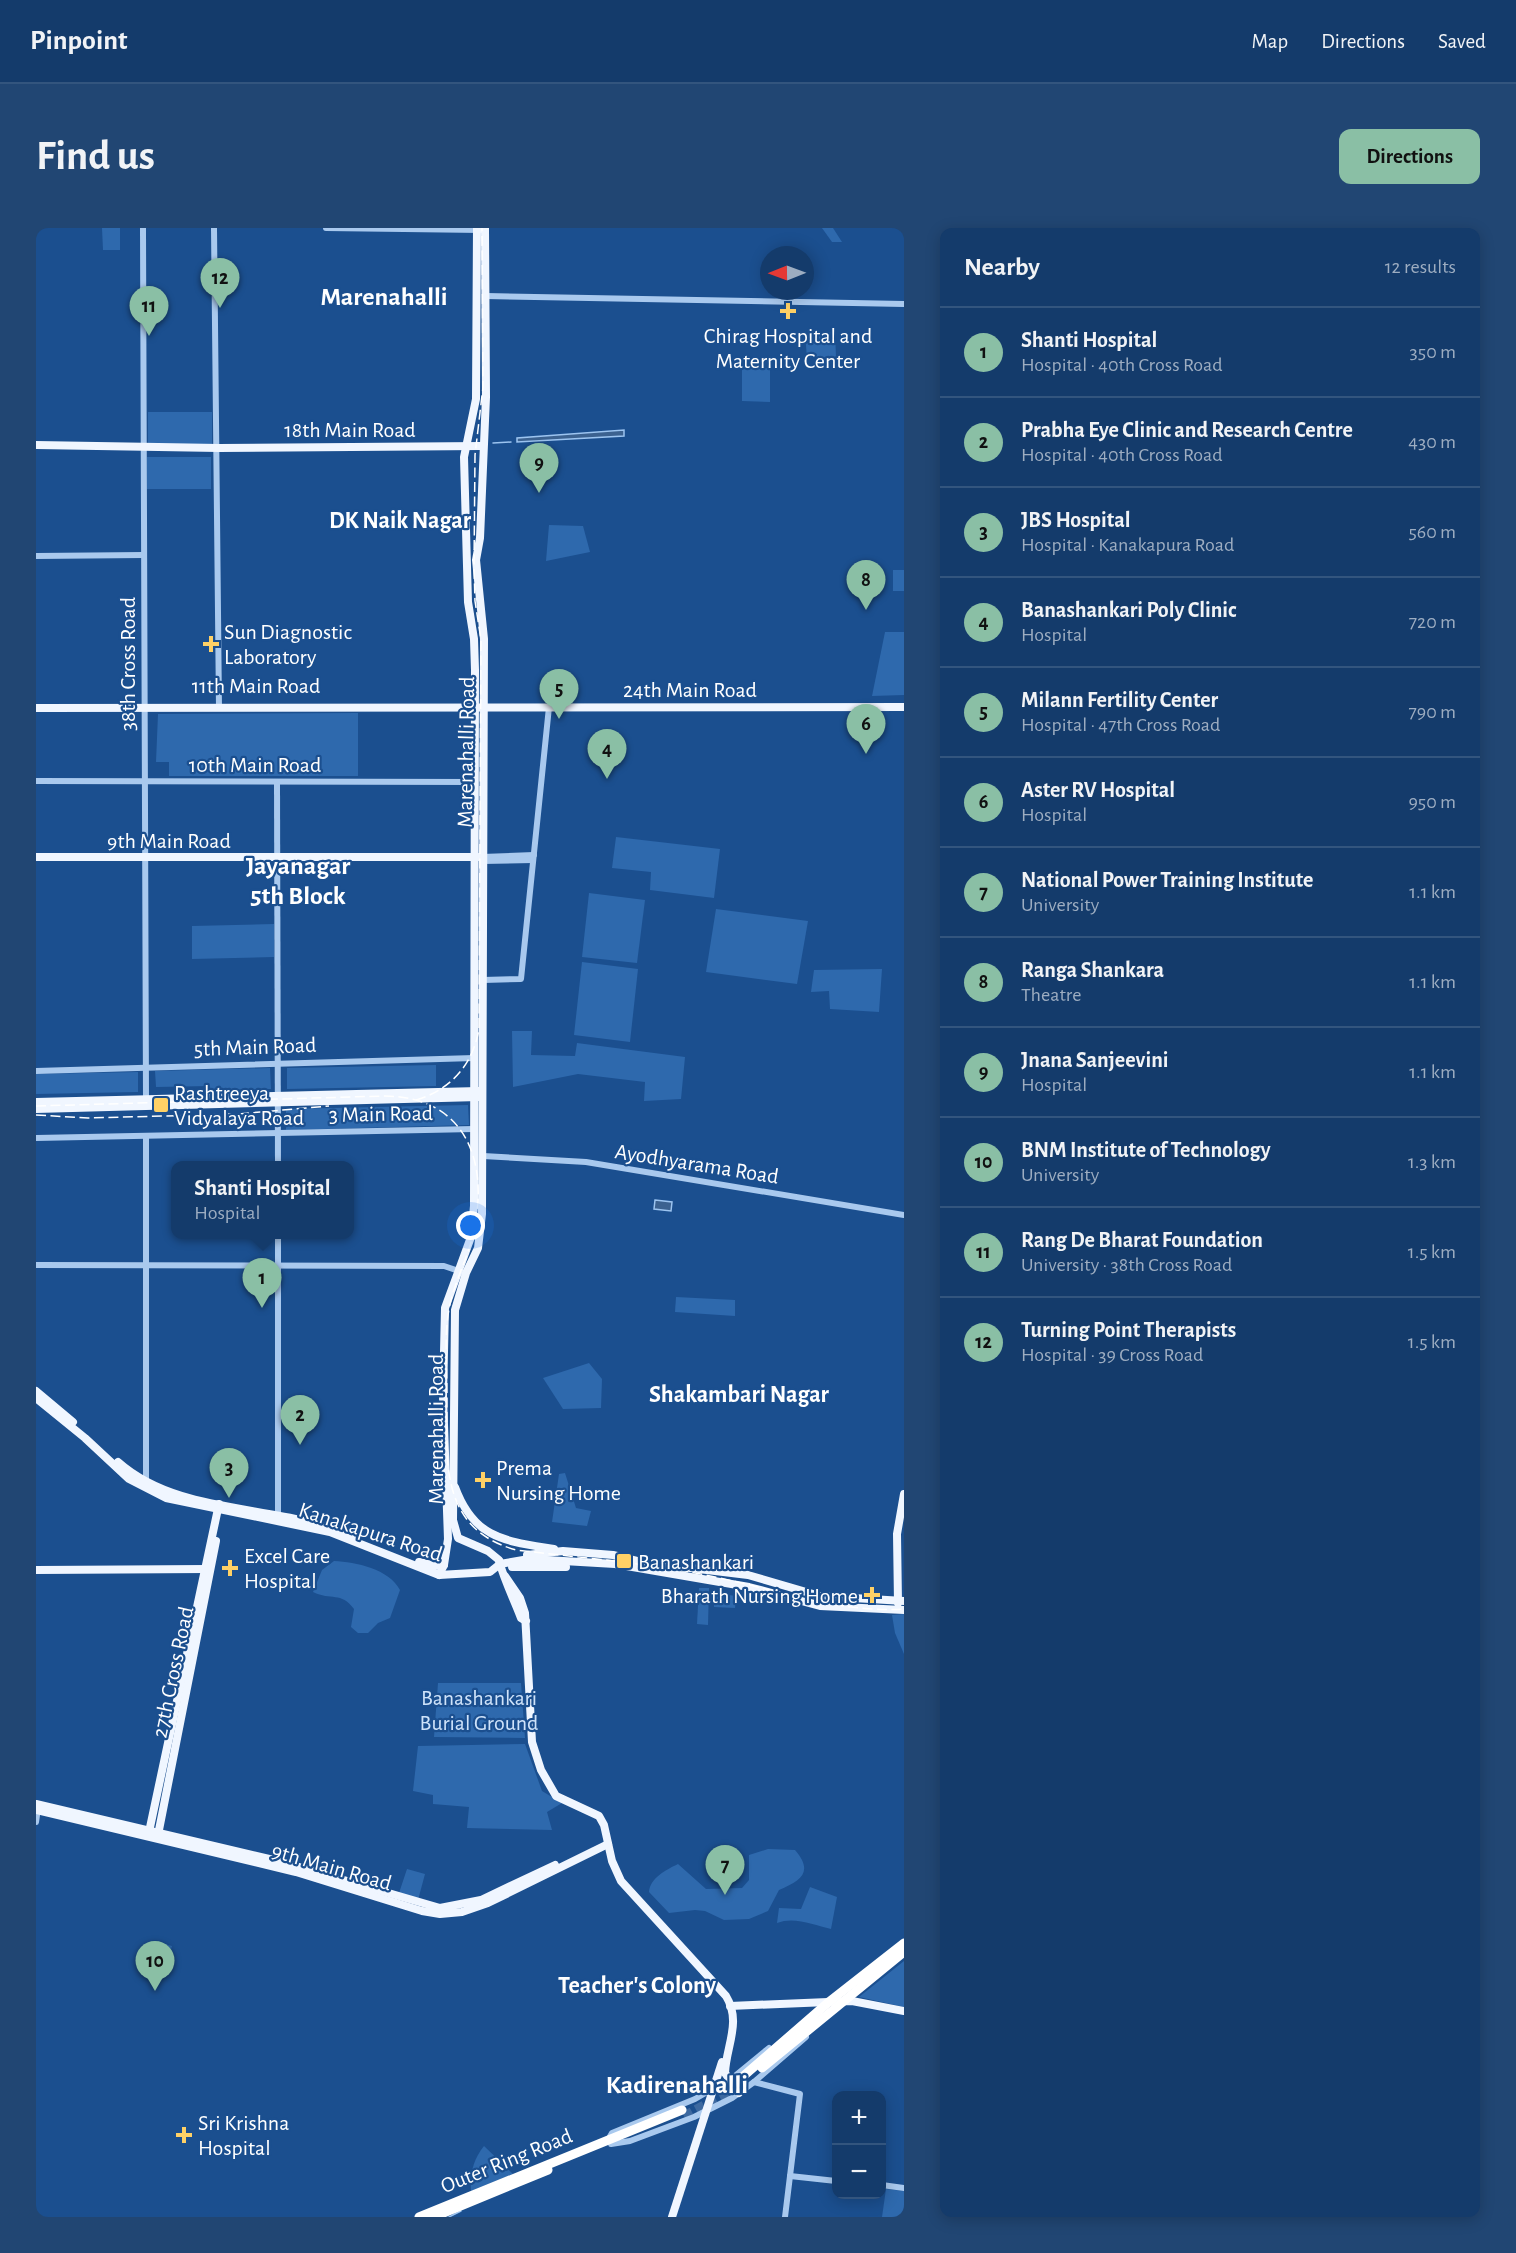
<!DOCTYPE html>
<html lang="en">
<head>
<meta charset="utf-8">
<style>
  :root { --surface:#143b6b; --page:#214673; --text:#f1f3f6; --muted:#9dadc1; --line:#33557e; --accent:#8abfa5 }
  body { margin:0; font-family:"Alegreya Sans",sans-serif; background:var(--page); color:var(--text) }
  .controls { position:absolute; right:18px; bottom:18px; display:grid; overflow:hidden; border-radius:12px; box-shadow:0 3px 15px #0003 }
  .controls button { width:54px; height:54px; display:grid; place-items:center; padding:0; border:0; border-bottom:2px solid var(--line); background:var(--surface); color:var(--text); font:30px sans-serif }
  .compass { position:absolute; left:724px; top:18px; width:54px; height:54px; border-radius:50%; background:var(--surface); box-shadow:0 3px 15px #0003; rotate:269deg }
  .you { position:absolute; left:435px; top:998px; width:21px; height:21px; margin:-15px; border:4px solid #fff; border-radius:50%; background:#1a73e8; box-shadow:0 0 0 9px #1a73e833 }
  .badge { display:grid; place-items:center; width:39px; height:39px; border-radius:50%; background:var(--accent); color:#111; font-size:20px; font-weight:700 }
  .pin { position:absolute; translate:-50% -50px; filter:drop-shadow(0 2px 3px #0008) }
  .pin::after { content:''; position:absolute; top:32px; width:21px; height:18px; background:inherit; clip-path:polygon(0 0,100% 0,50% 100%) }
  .popup { position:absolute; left:135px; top:933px; width:183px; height:78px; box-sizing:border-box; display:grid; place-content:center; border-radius:12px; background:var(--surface); filter:drop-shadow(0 2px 4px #0005); font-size:20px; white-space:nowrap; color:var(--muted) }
  .popup b { font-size:22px; color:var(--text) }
  .popup::after { content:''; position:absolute; left:50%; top:100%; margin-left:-12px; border:12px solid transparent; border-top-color:var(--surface) }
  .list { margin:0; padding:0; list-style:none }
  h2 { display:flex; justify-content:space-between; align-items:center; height:78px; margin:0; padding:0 24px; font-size:26px }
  h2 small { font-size:20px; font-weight:400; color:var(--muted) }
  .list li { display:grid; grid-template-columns:39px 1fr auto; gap:18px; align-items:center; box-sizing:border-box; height:90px; padding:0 24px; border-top:2px solid var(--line) }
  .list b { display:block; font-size:22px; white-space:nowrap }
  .list p { margin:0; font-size:20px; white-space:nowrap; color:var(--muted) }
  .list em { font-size:20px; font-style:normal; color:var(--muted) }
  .map { position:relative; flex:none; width:868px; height:1989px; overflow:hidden; border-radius:12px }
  header { display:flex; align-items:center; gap:36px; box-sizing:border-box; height:84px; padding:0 30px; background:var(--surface); border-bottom:2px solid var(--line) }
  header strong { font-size:28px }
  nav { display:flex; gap:33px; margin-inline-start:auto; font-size:21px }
  .intro { display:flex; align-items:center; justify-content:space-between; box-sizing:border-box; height:144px; padding:0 36px }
  h1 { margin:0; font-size:42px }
  .button { padding:15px 27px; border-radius:12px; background:var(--accent); color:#111; font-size:21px; font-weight:700 }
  main { display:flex; gap:36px; padding:0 36px }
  aside { flex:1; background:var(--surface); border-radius:12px; box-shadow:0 3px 15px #0003 }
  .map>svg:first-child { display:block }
  .green { fill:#2e69ad }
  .water { fill:#3c6290; stroke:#9cc4f0; stroke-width:1.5 }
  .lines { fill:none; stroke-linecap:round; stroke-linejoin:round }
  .stream { stroke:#9cc4f0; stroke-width:1.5 }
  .highway-tunnel { stroke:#3d69a0; stroke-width:9; stroke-dasharray:9 4.5; stroke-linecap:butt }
  .minor { stroke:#a9c9ee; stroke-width:6 }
  .major { stroke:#f0f6ff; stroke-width:8 }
  .highway { stroke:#fff; stroke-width:9 }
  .rail { stroke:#fff; stroke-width:1.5; stroke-dasharray:10 4.5; stroke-linecap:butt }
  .poi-dot { fill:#ffd166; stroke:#1b4f8f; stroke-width:2 }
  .labels { text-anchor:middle; stroke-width:4.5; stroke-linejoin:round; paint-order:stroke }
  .poi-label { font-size:22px; fill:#fff; stroke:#1b4f8f; text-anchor:start }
  .street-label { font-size:22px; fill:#fff; stroke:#1b4f8f }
  .park-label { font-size:22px; fill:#cfe3fa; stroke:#1b4f8f }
  .neighbourhood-label { font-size:24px; font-weight:bold; fill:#fff; stroke:#1b4f8f }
  .quarter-label { font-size:26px; font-weight:bold; fill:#fff; stroke:#1b4f8f }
</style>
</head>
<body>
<header>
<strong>Pinpoint</strong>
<nav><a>Map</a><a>Directions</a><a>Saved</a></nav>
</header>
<div class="intro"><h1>Find us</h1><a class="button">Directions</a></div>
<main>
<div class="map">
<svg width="868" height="1989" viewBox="0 0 868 1989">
  <rect width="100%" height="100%" fill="#1b4f8f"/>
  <g class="green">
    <polygon points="66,0 84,0 84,22 67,22"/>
    <polygon points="786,0 797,0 806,14 796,14"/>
    <polygon points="799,104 800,129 771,130 769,105"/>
    <polygon points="706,140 734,140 734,174 706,173"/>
    <rect x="112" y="184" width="64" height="32"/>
    <rect x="111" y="229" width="64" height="32"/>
    <polygon points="513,297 547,298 554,324 510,333"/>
    <rect x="857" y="342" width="11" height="21"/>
    <polygon points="849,404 868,404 868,467 836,468"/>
    <polygon points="322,485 322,548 133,548 133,534 120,534 122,486"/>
    <polygon points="580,609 684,621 678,670 614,662 615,644 576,640"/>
    <polygon points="553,665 609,672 601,735 546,729"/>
    <polygon points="680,681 772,693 761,756 670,744"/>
    <polygon points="238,696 238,729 156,731 156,698"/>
    <polygon points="546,734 602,741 594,814 538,807"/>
    <polygon points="846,741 843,784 794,781 793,763 775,764 778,742"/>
    <polygon points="476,803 496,803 495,827 539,828 541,815 649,829 645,871 608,873 609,854 542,846 477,859"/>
    <polygon points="400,837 400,858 251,861 251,840"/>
    <polygon points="234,840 235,861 174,862 173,858 120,859 119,843"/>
    <polygon points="102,844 102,864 0,866 0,846"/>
    <polygon points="432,877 433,897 250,902 250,881"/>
    <polygon points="640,1069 699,1072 699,1088 639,1084"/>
    <polygon points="553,1135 566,1151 565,1180 527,1181 507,1150"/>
    <polygon points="529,1245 540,1280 555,1283 551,1298 516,1294 523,1246"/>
    <path d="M 298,1333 C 320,1334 353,1341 364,1362 L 354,1390 L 342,1395 L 332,1405 L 322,1405 L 315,1399 L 318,1381 C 305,1363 295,1373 277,1364 L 286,1342 Z"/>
    <polygon points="663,1360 673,1360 672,1397 661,1396"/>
    <polygon points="678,1365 700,1368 699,1380 678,1379"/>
    <polygon points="868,1386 868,1426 859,1405 856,1387"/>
    <polygon points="402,1455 485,1455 489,1510 398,1509"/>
    <polygon points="489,1516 506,1563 526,1575 511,1584 516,1602 431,1600 433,1579 397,1576 397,1567 377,1563 382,1518"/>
    <path d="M 732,1621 L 759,1622 C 778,1644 765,1653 743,1662 L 732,1683 L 713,1691 L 688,1692 L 669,1683 L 659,1682 L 633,1685 L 613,1664 C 614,1650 630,1642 642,1636 L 670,1661 L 706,1660 L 713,1652 L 713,1627 Z"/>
    <polygon points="371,1641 389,1646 382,1672 363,1665"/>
    <path d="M 774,1659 L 801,1669 L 795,1701 C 778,1697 758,1688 741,1695 L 743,1680 L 765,1681 Z"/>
    <polygon points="117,1713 136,1718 131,1735 113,1731"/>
    <polygon points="868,1733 868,1779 823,1769"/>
    <path d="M 448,1918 L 477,1946 L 435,1963 C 434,1945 437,1932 448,1918 Z"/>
    <polygon points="850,1961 868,1963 868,1989 846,1989"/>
  </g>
  <g class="water">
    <polygon points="588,202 588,208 481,214 481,210"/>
    <polygon points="619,972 636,974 635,983 618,981"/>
  </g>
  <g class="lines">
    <g class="stream">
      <polyline points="457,215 475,214"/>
      <polyline points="413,1989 425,1983"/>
    </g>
    <polyline class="highway-tunnel" points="648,1888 707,1856"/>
    <g class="minor">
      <polyline points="107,0 110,871"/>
      <polyline points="178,0 183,480"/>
      <polyline points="290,0 446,2"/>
      <polyline points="450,68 868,76"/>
      <polyline points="0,328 108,327"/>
      <polyline points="0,553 439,554"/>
      <polyline points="241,554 242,938"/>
      <polyline points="446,629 498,627"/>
      <polyline points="446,633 497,632"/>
      <polyline points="447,752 485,751 513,479"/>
      <polyline points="0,843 438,830"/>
      <polyline points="0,910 438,901"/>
      <polyline points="447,928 550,934 868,987"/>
      <polyline points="242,1006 242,1286"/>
      <polyline points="0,1037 408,1038 426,1044"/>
      <polyline points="110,1255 110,908"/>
      <polyline points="0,1594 2,1580"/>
      <polyline points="694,1852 733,1820"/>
      <polyline points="718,1854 764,1866 749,1989"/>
      <polyline points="572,1912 576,1905 659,1871 678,1860"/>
      <polyline points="575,1916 594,1913 658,1889 696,1870 718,1854 770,1809"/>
      <polyline points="754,1948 800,1953"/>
      <polyline points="846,1957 868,1960"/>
    </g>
    <g class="major">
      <polyline points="449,0 450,169 444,310 440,332 448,411 446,986 442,1020 430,1045 419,1082 417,1292 422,1310 452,1323 463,1332"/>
      <polyline points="0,217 183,220 446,218"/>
      <polyline points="0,480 868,479"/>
      <polyline points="0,629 442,629"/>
      <polyline points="0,874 443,863"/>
      <polyline points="0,881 443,869"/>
      <polyline points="0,1163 37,1194"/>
      <polyline points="0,1170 49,1210 93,1251 130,1270 294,1304 403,1347 454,1344 464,1336 493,1331 579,1336 713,1359 784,1378 868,1382"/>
      <path d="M 82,1234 C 144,1289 242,1275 316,1308"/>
      <path d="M 419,1259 C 438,1311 469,1313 518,1321"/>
      <polyline points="491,1327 527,1323 577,1327 605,1334 712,1347 784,1368 868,1373"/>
      <path d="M 463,1333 C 469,1354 477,1369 485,1390 L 490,1393"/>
      <polyline points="383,1334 399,1338 408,1337"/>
      <polyline points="476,1339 530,1339"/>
      <polyline points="0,1342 172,1341"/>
      <polyline points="403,1347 408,1337 412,1311 407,1168 409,1080 435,1009 438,978 439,442 438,411 432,374 428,229 440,171 441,0"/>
      <path d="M 469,1348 L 484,1370 L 489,1385 L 496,1514 L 505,1542 L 520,1568 L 563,1588 L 568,1597 L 576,1633 L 585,1653 L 690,1768 C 706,1794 690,1818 689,1845 L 703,1865"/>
      <polyline points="862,1375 861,1306 868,1266"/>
      <polyline points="0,1576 246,1634 404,1680 445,1672 519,1637"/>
      <polyline points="0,1582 260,1644 386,1683 404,1686 426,1684 452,1675 572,1616"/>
      <polyline points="113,1604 183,1276"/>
      <polyline points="122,1607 180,1313"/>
      <polyline points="694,1778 816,1773 868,1783"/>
      <polyline points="636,1989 686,1834"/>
    </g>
    <g class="highway">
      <polyline points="726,1840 868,1724"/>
      <polyline points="704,1851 794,1773 868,1715"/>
      <polyline points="383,1989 646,1882"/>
      <polyline points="398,1989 512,1942"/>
    </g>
    <g class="rail">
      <path d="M 380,872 C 415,862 437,836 443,801 L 445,412 L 439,373 L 438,339 L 439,227 L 447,159 L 446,0"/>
      <path d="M 0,878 L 349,868 C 429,869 453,932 438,1003 C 432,1030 418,1054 413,1081 C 408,1109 411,1139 411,1168 C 411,1232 402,1300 480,1322 C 546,1330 614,1335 679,1349 C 742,1362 803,1385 868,1381"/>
      <polyline points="0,887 52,890 202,886 293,878"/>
    </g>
  </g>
  <g class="poi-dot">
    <path d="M749 74h6v6h6v6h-6v6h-6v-6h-6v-6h6z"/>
    <path d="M172 407h6v6h6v6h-6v6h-6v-6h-6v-6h6z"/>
    <rect x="117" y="869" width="16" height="16" rx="3"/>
    <path d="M444 1243h6v6h6v6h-6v6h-6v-6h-6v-6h6z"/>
    <rect x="580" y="1325" width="16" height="16" rx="3"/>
    <path d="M191 1331h6v6h6v6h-6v6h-6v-6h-6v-6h6z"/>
    <path d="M833 1358h6v6h6v6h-6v6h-6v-6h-6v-6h6z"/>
    <path d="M145 1898h6v6h6v6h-6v6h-6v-6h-6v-6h6z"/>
  </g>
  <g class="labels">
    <g class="poi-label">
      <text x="752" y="115" text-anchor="middle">Chirag Hospital and<tspan x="752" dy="25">Maternity Center</tspan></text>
      <text x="188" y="411">Sun Diagnostic<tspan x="188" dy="25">Laboratory</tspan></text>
      <text x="138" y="872">Rashtreeya<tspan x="138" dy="25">Vidyalaya Road</tspan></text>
      <text x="460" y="1247">Prema<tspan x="460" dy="25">Nursing Home</tspan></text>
      <text x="208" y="1335">Excel Care<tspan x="208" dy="25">Hospital</tspan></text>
      <text x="602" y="1341">Banashankari</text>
      <text x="822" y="1375" text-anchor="end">Bharath Nursing Home</text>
      <text x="162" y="1902">Sri Krishna<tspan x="162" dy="25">Hospital</tspan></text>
    </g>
    <g class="street-label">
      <text x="314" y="209">18th Main Road</text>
      <text transform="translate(91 436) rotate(-90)" y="8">38th Cross Road</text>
      <text x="220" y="465">11th Main Road</text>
      <text x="654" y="469">24th Main Road</text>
      <text transform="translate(429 524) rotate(-89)" y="8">Marenahalli Road</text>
      <text x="219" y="544">10th Main Road</text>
      <text x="133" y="620">9th Main Road</text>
      <text transform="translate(219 818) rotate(-2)" y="8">5th Main Road</text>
      <text transform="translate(345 885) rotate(-1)" y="8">3 Main Road</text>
      <text transform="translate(661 935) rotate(9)" y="8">Ayodhyarama Road</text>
      <text transform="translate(399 1201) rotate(-90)" y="8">Marenahalli Road</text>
      <text transform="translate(335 1303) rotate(18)" y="8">Kanakapura Road</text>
      <text transform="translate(136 1444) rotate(-78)" y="8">27th Cross Road</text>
      <text transform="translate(296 1638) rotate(16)" y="8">9th Main Road</text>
      <text transform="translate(470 1932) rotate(-22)" y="8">Outer Ring Road</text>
    </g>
    <g class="park-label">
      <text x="443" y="1477">Banashankari<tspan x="443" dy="25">Burial Ground</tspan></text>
    </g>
    <g class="neighbourhood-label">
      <text x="364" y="300">DK Naik Nagar</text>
      <text x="703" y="1174">Shakambari Nagar</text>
      <text x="601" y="1765">Teacher's Colony</text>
    </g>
    <g class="quarter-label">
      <text x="348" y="77">Marenahalli</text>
      <text x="262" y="646">Jayanagar<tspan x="262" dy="30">5th Block</tspan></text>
      <text x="641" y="1865">Kadirenahalli</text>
    </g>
  </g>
</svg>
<div class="controls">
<button>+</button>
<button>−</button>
</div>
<svg class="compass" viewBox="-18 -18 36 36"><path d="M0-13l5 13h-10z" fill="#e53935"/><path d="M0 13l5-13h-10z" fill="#9dadc1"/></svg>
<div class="you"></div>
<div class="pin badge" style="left:226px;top:1080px">1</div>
<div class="popup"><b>Shanti Hospital</b>Hospital</div>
<div class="pin badge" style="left:264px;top:1217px">2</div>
<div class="pin badge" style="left:193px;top:1270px">3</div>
<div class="pin badge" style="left:571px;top:551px">4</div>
<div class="pin badge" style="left:523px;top:491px">5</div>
<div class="pin badge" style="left:830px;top:526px">6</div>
<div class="pin badge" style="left:689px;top:1667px">7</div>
<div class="pin badge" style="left:830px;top:382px">8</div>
<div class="pin badge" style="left:503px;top:265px">9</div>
<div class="pin badge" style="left:119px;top:1763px">10</div>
<div class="pin badge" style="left:113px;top:108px">11</div>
<div class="pin badge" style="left:184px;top:80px">12</div>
</div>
<aside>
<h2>Nearby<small>12 results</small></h2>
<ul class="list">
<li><span class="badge">1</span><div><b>Shanti Hospital</b><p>Hospital · 40th Cross Road</p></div><em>350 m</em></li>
<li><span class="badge">2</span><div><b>Prabha Eye Clinic and Research Centre</b><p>Hospital · 40th Cross Road</p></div><em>430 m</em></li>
<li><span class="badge">3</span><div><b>JBS Hospital</b><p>Hospital · Kanakapura Road</p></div><em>560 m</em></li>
<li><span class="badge">4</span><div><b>Banashankari Poly Clinic</b><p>Hospital</p></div><em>720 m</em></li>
<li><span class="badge">5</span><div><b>Milann Fertility Center</b><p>Hospital · 47th Cross Road</p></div><em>790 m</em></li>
<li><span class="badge">6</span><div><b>Aster RV Hospital</b><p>Hospital</p></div><em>950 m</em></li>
<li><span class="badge">7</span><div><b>National Power Training Institute</b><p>University</p></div><em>1.1 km</em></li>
<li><span class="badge">8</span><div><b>Ranga Shankara</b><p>Theatre</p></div><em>1.1 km</em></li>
<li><span class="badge">9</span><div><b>Jnana Sanjeevini</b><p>Hospital</p></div><em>1.1 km</em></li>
<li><span class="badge">10</span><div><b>BNM Institute of Technology</b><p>University</p></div><em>1.3 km</em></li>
<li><span class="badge">11</span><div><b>Rang De Bharat Foundation</b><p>University · 38th Cross Road</p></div><em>1.5 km</em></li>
<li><span class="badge">12</span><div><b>Turning Point Therapists</b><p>Hospital · 39 Cross Road</p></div><em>1.5 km</em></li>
</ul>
</aside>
</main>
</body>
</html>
